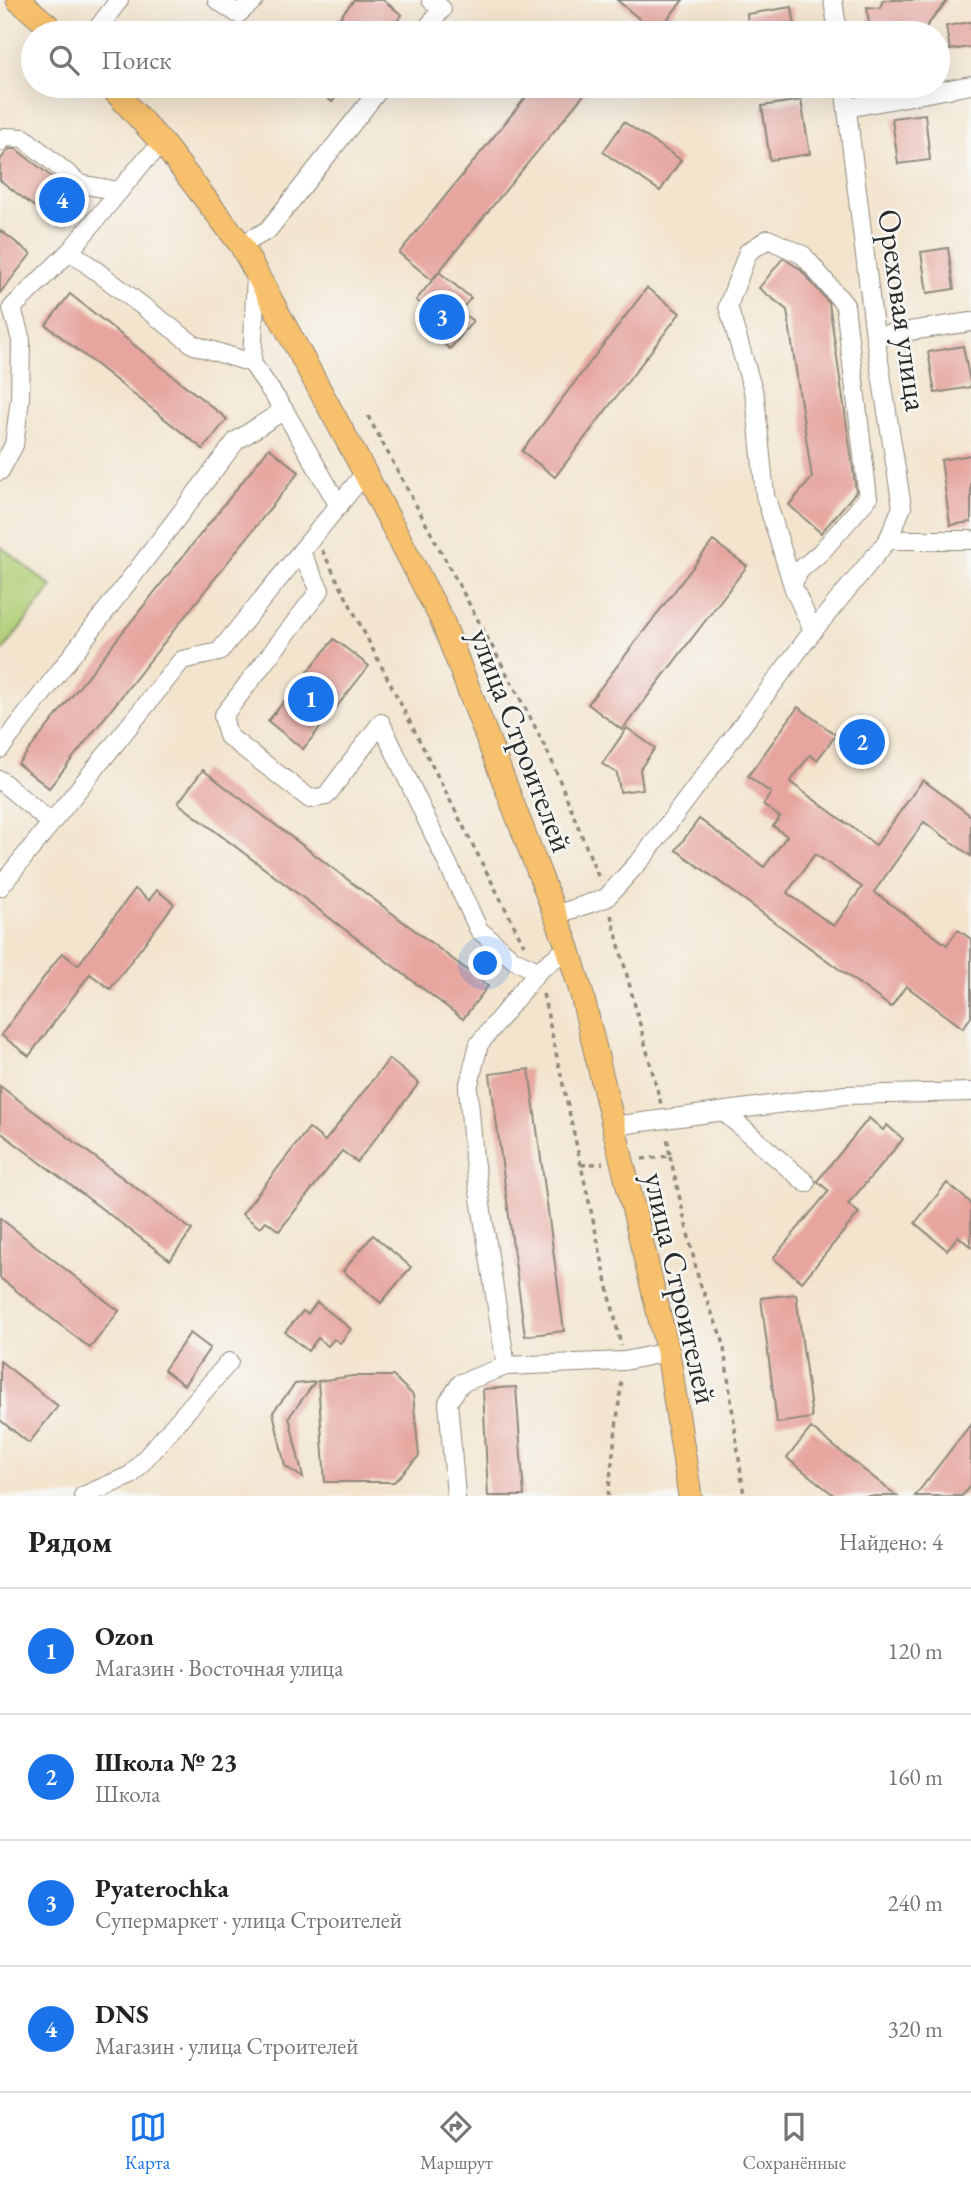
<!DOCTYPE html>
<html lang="ru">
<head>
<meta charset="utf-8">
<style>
  :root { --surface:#fff; --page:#f6f6f6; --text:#222; --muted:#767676; --line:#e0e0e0; --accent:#1a73e8 }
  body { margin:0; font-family:"EB Garamond",serif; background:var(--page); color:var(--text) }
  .you { position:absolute; left:486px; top:964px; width:24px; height:24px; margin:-18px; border:5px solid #fff; border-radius:50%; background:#1a73e8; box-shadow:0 0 0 10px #1a73e833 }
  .badge { display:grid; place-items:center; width:46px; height:46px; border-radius:50%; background:var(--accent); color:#fff; font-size:23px; font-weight:700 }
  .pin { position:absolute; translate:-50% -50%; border:4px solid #fff; box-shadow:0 2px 7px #0006 }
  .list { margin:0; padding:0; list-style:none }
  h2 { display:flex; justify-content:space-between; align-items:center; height:91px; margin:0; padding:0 28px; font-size:30px }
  h2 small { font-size:23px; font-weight:400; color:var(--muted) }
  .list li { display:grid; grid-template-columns:46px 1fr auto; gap:21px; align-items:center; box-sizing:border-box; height:126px; padding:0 28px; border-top:2px solid var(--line) }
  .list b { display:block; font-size:26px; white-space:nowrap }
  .list p { margin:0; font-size:23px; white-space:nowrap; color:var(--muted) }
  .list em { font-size:23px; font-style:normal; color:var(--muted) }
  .icon { flex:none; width:38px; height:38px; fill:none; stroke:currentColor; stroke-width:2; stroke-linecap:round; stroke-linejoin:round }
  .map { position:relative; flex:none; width:971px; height:1496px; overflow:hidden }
  .search { position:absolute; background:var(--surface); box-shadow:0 7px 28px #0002; left:21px; right:21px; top:21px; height:77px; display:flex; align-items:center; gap:18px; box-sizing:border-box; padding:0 24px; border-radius:38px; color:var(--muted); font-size:26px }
  .sheet { height:595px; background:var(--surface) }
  nav { display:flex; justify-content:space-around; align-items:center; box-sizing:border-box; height:98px; border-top:2px solid var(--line); background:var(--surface); font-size:19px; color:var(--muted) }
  nav a { display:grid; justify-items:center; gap:4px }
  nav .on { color:var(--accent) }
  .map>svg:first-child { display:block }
  .green { fill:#b0cf77; stroke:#6e7d51; stroke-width:2 }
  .building { fill:#e6a59f; fill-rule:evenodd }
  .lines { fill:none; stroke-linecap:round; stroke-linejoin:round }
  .minor-casing { stroke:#8f887c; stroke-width:20 }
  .major-casing { stroke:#8f887c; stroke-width:25 }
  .path { stroke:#8f887c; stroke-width:3.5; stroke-dasharray:5 5; stroke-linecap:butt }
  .minor { stroke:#fff; stroke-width:18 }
  .major { stroke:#f7c06c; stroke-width:23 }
  .labels { text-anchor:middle; stroke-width:5; stroke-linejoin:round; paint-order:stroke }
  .street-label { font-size:32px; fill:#2b2b2b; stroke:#f6f6f2 }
</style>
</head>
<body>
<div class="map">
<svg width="971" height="1496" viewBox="0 0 971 1496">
  <rect width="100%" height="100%" fill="#f6f6f2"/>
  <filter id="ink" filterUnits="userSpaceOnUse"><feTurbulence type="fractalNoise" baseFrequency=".0143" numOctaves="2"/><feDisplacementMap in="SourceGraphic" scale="14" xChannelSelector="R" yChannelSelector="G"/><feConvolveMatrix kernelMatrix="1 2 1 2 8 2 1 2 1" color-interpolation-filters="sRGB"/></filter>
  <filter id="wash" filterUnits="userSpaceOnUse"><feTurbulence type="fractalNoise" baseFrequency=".00686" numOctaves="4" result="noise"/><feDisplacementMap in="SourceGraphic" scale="28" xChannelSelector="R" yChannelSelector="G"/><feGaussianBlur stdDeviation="1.57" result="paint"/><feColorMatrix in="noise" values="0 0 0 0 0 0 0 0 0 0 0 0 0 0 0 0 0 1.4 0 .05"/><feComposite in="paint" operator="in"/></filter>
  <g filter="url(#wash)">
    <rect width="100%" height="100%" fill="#f3e4ce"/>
    <polygon class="green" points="0,546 52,587 0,654"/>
    <g id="blocks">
      <g class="building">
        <polygon points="354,0 383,0 402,15 387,33 327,33"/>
        <polygon points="617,0 683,0 656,33"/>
        <polygon points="883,0 948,0 921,33 870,32 867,7 880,8"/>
        <polygon points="792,7 796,33 749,33 747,14"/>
        <polygon points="971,22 971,47 950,50 946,26"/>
        <polygon points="312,86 345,86 332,102"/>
        <polygon points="535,86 591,86 432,280 399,253"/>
        <polygon points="801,100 810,154 770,160 762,106"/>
        <polygon points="925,114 930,160 898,164 892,118"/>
        <polygon points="624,122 681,160 660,191 603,152"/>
        <polygon points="9,149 16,149 80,199 59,226 0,180 0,160"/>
        <polygon points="0,230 31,254 0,293"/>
        <polygon points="948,248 954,289 927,293 921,252"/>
        <polygon points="783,258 800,269 829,303 851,454 856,492 821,533 789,505 812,478 787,310 759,288"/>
        <polygon points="439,272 471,298 460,311 473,321 450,349 422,326 432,313 416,300"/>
        <polygon points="647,288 680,313 555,477 522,451"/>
        <polygon points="70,294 227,419 203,449 46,325"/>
        <polygon points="963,346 971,387 935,393 928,352"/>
        <polygon points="269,448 299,472 49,788 18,764"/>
        <polygon points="971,455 971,522 950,525 941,460"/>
        <polygon points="713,541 747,566 622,730 588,704"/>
        <polygon points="334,639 369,666 303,749 268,721"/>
        <path d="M 798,707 L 836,735 L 817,760 L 810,755 L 790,782 L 876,845 L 923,780 L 971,816 L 971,856 L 924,822 L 874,892 L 947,945 L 958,930 L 971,939 L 971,1017 L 963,1028 L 906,986 L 891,1007 L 676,850 L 699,819 L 764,867 L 787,836 L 773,826 L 780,817 L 763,805 L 771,793 L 748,776 ZM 815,854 L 862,887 L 834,926 L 787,893 Z"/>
        <polygon points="627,728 655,748 640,769 643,789 620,792 617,773 602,764"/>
        <polygon points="203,770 488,986 463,1019 178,803"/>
        <polygon points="135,889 149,900 157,890 174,904 110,989 90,974 29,1056 1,1035 62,953 78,965"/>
        <polygon points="389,1059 419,1083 357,1162 342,1151 279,1231 266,1221 260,1228 242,1214 309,1128 325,1141"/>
        <polygon points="529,1069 564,1331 525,1336 490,1074"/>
        <polygon points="0,1086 192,1230 170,1260 0,1132"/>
        <polygon points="869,1118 883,1130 887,1125 903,1139 848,1204 859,1213 802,1282 773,1258 829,1191 817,1181"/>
        <polygon points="947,1183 971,1203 971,1247 958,1236 947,1250 915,1223"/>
        <polygon points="0,1218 119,1311 90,1348 0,1278"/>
        <polygon points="373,1235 411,1267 381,1303 343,1271"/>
        <polygon points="796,1294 812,1418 777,1423 761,1298"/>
        <polygon points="317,1302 351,1329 340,1343 334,1339 328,1346 318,1338 308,1351 285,1332 303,1311 308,1314"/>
        <polygon points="190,1333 210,1348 184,1385 164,1370"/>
        <polygon points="0,1361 58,1406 29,1443 0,1420"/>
        <polygon points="353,1376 393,1376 413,1395 419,1456 394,1482 325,1482 318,1381"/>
        <polygon points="315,1382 289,1417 303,1478 285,1466 273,1412 295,1384"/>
        <polygon points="516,1387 524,1496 488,1496 483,1389"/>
        <polygon points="971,1424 971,1485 962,1496 915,1496"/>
        <polygon points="811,1428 897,1496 835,1496 787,1458"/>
      </g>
    </g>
  </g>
  <g filter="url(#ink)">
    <use href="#blocks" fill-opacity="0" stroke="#8f887c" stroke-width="2"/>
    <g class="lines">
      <g class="minor-casing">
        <g id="minor">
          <polyline points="217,0 238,14 254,0"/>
          <polyline points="833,0 838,33"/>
          <polyline points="94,33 119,0"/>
          <polyline points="423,33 442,9 431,0"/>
          <polyline points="847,108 971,85"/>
          <polyline points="0,142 5,137 24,138 80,184 119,191"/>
          <polyline points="241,245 268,230 382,86"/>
          <polyline points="70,251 144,161 163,144"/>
          <polyline points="256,274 252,363 284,410 339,506"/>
          <polyline points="875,336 971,322"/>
          <polyline points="0,471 14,445 20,399 21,340 12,308 70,251 194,345 252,363"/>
          <polyline points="888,540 971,540"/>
          <polyline points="301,553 320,590 223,716 228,736 310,799 326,796 381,723 479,930 514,960 538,971"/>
          <polyline points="794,581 800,570 821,552 868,498 845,305 803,255 768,239 748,252 728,306 755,397 765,495 794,589 813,631"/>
          <polyline points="0,749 236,441 284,410"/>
          <polyline points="0,780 51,823"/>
          <polyline points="0,887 182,660 219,652 365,473"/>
          <polyline points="555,915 606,898 644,856 813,631 888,540 902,507 875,336 844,86"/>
          <polyline points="724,1112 806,1183"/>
          <polyline points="613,1126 845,1095 971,1092"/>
          <polyline points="506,1366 624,1361 668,1352"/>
          <polyline points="83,1496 131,1475 229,1362"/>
          <polyline points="456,1496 448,1402 461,1383 506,1366 474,1159 468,1088 479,1044 538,971 568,948"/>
        </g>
      </g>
      <g class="major-casing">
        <g id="major">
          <polyline points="18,0 57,33"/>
          <polyline points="110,86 163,144 241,245 365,473 442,620 568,948 582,995 668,1352 690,1496"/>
        </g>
      </g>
      <g class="path">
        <polyline points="368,416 529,715 551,759 600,881"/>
        <polyline points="322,550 524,945"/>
        <polyline points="611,915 661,1104"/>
        <polyline points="543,994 621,1346"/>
        <polyline points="670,1156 699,1281 723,1341 744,1496"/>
        <polyline points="642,1159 670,1156 667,1135"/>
        <polyline points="581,1165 603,1163"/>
        <polyline points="608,1496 622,1377"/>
      </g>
      <use href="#minor" class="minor"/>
      <use href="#major" class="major"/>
    </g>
  </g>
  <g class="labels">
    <g class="street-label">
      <text transform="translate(903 310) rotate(82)" y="11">Ореховая улица</text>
      <text transform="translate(522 740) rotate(69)" y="11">улица Строителей</text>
      <text transform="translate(681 1288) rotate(77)" y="11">улица Строителей</text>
    </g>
  </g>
</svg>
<div class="you"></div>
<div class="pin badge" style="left:311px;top:699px">1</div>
<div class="pin badge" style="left:862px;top:742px">2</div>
<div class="pin badge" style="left:442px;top:317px">3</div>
<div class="pin badge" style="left:62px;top:200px">4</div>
<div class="search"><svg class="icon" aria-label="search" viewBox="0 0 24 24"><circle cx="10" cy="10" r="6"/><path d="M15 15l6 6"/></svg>Поиск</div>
</div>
<section class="sheet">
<h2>Рядом<small>Найдено: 4</small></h2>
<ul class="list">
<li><span class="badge">1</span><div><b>Ozon</b><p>Магазин · Восточная улица</p></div><em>120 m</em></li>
<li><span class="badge">2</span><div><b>Школа № 23</b><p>Школа</p></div><em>160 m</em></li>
<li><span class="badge">3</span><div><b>Pyaterochka</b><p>Супермаркет · улица Строителей</p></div><em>240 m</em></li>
<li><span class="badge">4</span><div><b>DNS</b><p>Магазин · улица Строителей</p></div><em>320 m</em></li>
</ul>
</section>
<nav>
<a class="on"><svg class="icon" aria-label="map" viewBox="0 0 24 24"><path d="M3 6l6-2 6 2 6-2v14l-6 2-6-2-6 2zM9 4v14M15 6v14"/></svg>Карта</a>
<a><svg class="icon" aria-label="directions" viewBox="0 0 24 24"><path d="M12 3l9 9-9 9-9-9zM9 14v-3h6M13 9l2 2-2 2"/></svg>Маршрут</a>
<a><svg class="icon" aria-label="saved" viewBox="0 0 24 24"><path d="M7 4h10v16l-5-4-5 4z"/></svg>Сохранённые</a>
</nav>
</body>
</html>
